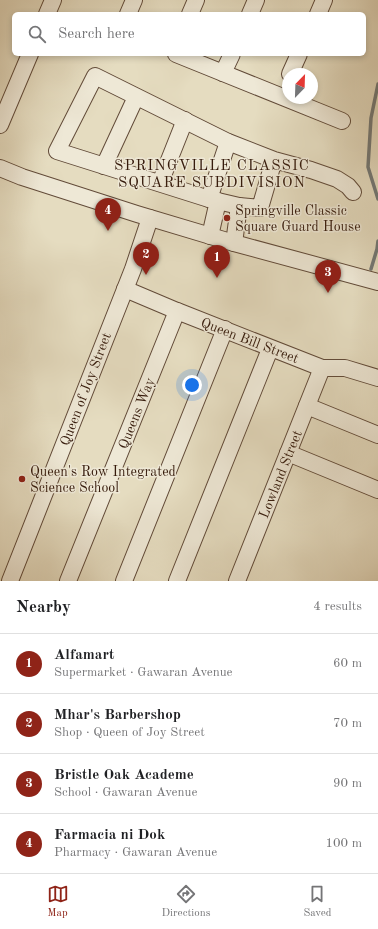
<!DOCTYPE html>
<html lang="en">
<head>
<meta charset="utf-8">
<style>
  :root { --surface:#fff; --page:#f6f6f6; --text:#202124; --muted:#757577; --line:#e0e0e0; --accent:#8f2418 }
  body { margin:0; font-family:"Old Standard TT",serif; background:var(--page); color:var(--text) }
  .compass { position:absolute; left:282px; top:68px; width:36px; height:36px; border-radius:50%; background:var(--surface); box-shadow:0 2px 6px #0003; rotate:23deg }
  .you { position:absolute; left:192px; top:385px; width:14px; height:14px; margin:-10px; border:3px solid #fff; border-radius:50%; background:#1a73e8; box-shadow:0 0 0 6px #1a73e833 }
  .badge { display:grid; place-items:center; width:26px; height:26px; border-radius:50%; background:var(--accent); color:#fff; font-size:13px; font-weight:700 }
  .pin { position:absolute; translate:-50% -33px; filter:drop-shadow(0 1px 2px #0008) }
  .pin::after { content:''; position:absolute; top:21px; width:14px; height:12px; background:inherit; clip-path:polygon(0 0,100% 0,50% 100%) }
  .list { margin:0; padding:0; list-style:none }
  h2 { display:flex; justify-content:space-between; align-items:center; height:52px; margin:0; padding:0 16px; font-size:17px }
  h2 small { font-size:13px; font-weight:400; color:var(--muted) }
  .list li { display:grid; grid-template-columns:26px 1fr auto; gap:12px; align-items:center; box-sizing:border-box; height:60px; padding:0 16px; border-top:1px solid var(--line) }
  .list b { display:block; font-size:15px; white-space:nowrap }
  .list p { margin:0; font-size:13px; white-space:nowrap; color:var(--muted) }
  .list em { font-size:13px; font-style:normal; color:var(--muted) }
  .icon { flex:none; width:22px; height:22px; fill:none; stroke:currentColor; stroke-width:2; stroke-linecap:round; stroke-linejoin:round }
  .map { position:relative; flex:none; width:378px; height:581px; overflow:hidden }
  .search { position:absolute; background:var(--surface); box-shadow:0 2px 6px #0003; left:12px; right:12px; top:12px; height:44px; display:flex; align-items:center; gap:10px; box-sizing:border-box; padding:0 14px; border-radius:6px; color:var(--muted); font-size:15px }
  .sheet { height:292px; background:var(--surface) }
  nav { display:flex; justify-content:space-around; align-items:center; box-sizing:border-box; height:56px; border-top:1px solid var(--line); background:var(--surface); font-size:11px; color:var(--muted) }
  nav a { display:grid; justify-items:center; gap:2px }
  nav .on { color:var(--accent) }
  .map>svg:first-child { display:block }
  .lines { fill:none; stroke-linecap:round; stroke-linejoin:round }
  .stream { stroke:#737977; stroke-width:3.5 }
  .minor-casing { stroke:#624b39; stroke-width:18 }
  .minor { stroke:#eee8d6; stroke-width:16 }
  .poi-dot { fill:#8f2418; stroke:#eee8d6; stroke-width:1.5 }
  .labels { text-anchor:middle; stroke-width:3; stroke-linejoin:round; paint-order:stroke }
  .poi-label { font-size:14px; fill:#361b0c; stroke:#eee8d6; text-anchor:start }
  .street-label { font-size:14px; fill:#361b0c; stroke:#eee8d6 }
  .neighbourhood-label { font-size:15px; letter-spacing:1px; fill:#361b0c; stroke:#eee8d6 }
</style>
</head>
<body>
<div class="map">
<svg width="378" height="581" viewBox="0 0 378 581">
  <rect width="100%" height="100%" fill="#e5dcc0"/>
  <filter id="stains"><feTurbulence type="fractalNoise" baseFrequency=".005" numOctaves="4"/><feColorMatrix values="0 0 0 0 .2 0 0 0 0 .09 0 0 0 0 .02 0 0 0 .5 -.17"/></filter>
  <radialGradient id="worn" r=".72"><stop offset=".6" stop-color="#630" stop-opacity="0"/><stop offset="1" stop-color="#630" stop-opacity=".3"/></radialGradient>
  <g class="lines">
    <g class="stream">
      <polyline points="378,84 371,118 368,167 378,199"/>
      <polyline points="371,269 377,249 378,241"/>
    </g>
    <g class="minor-casing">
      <g id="minor">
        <polyline points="47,14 53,0"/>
        <polyline points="128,14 134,0"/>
        <polyline points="190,14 196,0"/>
        <polyline points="250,14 256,0"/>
        <polyline points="318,14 324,0"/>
        <polyline points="176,54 342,121"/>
        <polyline points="223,73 232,54"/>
        <polyline points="290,74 299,54"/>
        <polyline points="0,125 30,54"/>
        <polyline points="274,160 260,208 239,206 209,199 57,151 95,76 228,142 274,160 311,170 337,179 348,186 353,192"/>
        <polyline points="104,166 136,97"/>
        <polyline points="0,168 22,177 137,214 234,243 378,282"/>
        <polyline points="160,183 185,120"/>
        <polyline points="209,199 228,142"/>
        <polyline points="210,236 218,201"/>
        <polyline points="234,243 239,206"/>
        <polyline points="125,289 177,311 322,368 345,368 378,378"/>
        <polyline points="307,406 378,435"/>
        <polyline points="288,453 378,490"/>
        <polyline points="10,581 133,269 150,218"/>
        <polyline points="68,581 177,311"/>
        <polyline points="124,581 225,329"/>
        <polyline points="177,581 270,349"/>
        <polyline points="237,581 322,368"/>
      </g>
    </g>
    <use href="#minor" class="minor"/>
  </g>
  <g class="poi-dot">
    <circle cx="227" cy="218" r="4"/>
    <circle cx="22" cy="479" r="4"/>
  </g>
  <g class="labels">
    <g class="poi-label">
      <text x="235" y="215">Springville Classic<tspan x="235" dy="16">Square Guard House</tspan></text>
      <text x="30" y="476">Queen's Row Integrated<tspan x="30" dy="16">Science School</tspan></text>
    </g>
    <g class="street-label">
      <text transform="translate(250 340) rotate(21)" y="5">Queen Bill Street</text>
      <text transform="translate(85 389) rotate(-69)" y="5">Queen of Joy Street</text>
      <text transform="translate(136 413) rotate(-68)" y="5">Queens Way</text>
      <text transform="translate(280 474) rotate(-68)" y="5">Lowland Street</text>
    </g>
    <g class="neighbourhood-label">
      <text x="212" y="170">SPRINGVILLE CLASSIC<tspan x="212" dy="17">SQUARE SUBDIVISION</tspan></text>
    </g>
  </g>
  <rect width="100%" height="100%" filter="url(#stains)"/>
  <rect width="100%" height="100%" fill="url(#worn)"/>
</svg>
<svg class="compass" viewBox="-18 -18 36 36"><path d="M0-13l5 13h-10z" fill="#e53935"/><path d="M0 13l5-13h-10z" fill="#757577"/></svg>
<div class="you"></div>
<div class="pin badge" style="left:217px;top:278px">1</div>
<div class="pin badge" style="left:146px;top:275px">2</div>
<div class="pin badge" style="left:328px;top:293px">3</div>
<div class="pin badge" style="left:108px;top:231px">4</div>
<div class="search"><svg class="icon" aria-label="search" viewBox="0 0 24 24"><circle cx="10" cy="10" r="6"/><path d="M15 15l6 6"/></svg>Search here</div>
</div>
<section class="sheet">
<h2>Nearby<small>4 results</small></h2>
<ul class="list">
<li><span class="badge">1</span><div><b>Alfamart</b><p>Supermarket · Gawaran Avenue</p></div><em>60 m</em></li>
<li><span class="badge">2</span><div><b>Mhar's Barbershop</b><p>Shop · Queen of Joy Street</p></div><em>70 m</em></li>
<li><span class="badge">3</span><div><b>Bristle Oak Academe</b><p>School · Gawaran Avenue</p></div><em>90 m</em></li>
<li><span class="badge">4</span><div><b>Farmacia ni Dok</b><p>Pharmacy · Gawaran Avenue</p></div><em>100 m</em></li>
</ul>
</section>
<nav>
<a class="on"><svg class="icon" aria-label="map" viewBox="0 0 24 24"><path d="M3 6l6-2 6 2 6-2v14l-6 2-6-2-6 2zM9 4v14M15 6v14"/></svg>Map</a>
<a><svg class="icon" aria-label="directions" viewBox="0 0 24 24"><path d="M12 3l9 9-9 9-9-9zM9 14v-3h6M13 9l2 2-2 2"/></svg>Directions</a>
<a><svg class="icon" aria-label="saved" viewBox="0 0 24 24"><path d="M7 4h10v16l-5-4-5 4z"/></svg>Saved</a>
</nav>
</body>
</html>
